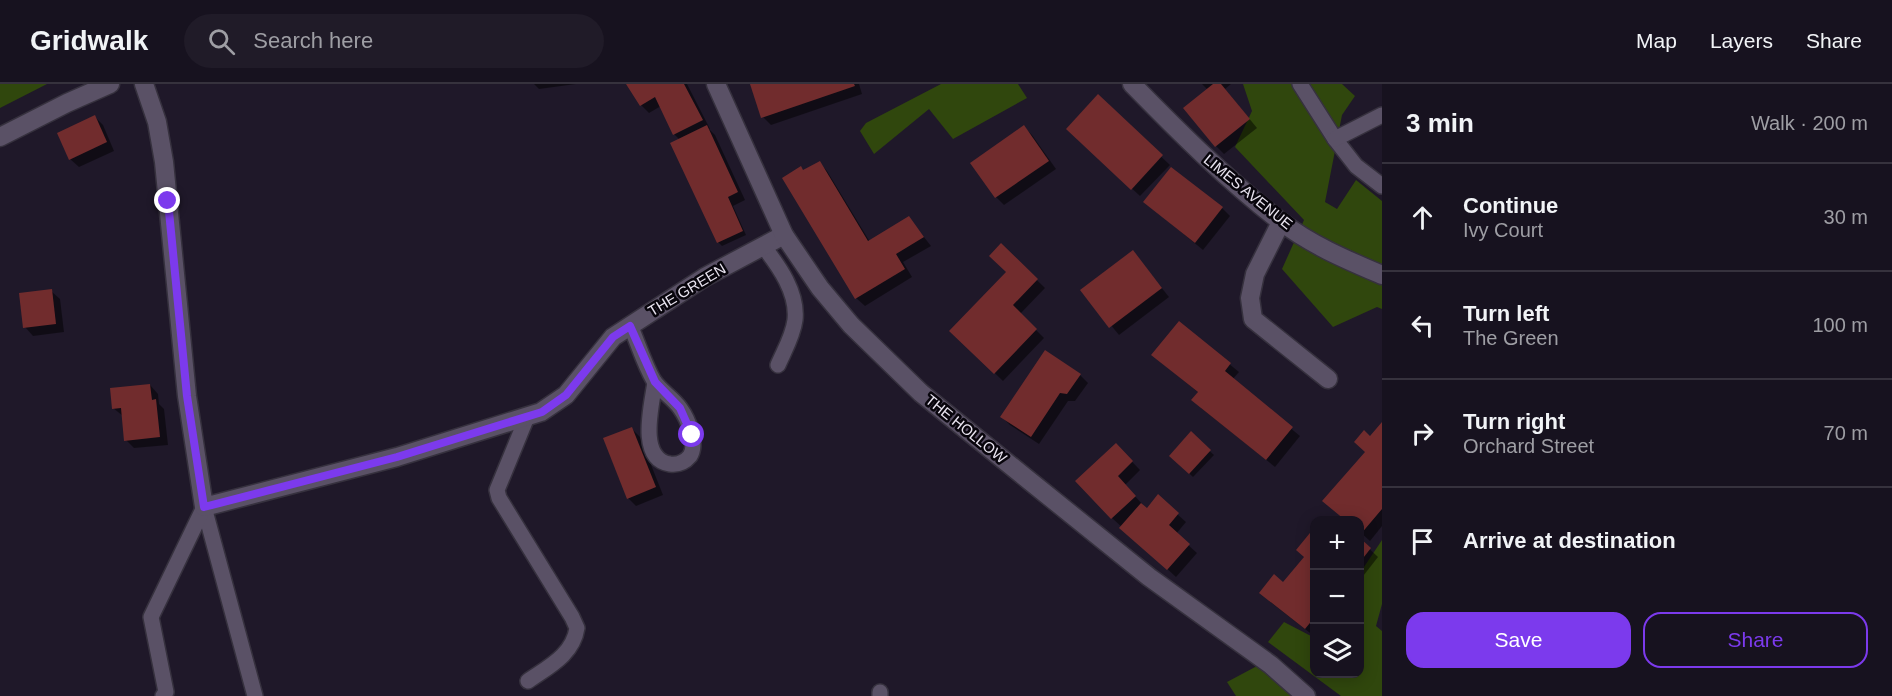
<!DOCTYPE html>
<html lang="en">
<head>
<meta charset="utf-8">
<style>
  :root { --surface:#17121f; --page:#201b28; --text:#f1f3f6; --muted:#9e9ea4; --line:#36323d; --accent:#7c3aed }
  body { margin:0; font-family:Helvetica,sans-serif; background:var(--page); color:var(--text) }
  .controls { position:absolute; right:18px; bottom:18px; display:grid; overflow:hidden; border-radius:12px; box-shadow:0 3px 15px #0003 }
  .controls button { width:54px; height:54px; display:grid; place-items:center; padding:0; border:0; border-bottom:2px solid var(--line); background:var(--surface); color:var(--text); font:30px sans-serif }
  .stop { position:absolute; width:18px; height:18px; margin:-14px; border:4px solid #7c3aed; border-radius:50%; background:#fff }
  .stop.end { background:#7c3aed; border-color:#fff; box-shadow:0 2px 6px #0008 }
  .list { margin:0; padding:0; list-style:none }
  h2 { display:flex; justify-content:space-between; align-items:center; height:78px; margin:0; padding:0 24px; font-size:26px }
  h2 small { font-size:20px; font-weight:400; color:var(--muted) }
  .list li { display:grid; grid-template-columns:39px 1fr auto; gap:18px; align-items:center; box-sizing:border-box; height:108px; padding:0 24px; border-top:2px solid var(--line) }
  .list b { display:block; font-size:22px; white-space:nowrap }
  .list p { margin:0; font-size:20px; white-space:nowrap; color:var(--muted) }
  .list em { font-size:20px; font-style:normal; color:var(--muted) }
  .actions { display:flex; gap:12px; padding:18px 24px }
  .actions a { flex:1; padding:14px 0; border:2px solid var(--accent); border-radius:18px; text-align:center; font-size:21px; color:var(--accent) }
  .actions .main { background:var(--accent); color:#fff }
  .icon { flex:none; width:33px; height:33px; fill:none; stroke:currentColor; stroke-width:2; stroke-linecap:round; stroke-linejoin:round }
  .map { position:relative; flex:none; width:1382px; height:612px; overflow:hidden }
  header { display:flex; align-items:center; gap:36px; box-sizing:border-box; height:84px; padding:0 30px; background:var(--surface); border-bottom:2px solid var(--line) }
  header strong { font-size:28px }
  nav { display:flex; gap:33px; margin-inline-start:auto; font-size:21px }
  .search { width:420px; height:54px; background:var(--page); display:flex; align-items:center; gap:15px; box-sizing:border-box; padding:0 21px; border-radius:33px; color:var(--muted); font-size:22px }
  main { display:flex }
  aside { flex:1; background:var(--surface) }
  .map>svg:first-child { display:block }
  .green { fill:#30470d }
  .shadow { fill:#0007 }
  .building { fill:#712c2d }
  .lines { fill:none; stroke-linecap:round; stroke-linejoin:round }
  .lane-casing { stroke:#36313e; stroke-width:18 }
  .street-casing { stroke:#36313e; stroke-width:21 }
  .secondary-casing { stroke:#36313e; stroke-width:21 }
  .lane { stroke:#5a5166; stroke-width:15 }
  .street { stroke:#5a5166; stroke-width:18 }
  .secondary { stroke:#5a5166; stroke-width:18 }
  .route { stroke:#7c3aed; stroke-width:8 }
  .labels { text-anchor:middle; stroke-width:5; stroke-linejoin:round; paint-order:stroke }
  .street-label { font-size:15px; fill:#e9e4f0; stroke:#08050c }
</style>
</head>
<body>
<header>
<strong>Gridwalk</strong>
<div class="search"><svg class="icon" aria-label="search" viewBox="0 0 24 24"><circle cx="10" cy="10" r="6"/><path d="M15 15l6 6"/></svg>Search here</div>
<nav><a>Map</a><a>Layers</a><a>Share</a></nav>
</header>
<main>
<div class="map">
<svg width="1382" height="612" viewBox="0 0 1382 612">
  <rect width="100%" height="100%" fill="#1f1829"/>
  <g class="green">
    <polygon points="0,0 47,0 0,24"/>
    <polygon points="941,0 1018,0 1027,14 953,55 929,25 874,70 860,47 866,39"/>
    <polygon points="1243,0 1342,0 1355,12 1342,31 1325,118 1337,125 1356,96 1382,117 1382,225 1377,223 1333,243 1282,185 1304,136 1235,63 1252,27"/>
    <polygon points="1382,456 1382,520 1376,542 1382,547 1382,612 1341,612 1268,558 1284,538 1311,552 1314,548 1314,590 1360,590 1360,489"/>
    <polygon points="1257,582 1292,612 1236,612 1227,598"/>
  </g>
  <g class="shadow">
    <polygon points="534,0 576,0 539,5"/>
    <polygon points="628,0 687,0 710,45 709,45 715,51 745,116 733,122 746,151 722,162 718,158 680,56 674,50 661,22 649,29 641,21"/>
    <polygon points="751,0 859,0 862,10 771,41 763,33"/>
    <polygon points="1202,0 1231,0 1225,5 1257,44 1224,70 1216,62 1208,6"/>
    <polygon points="1098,13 1170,81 1140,112 1076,53"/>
    <polygon points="95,33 103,41 114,67 79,83 70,75"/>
    <polygon points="1024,43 1032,51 1056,85 1004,121 996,113"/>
    <polygon points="819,78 827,87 870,158 909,134 931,162 903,178 912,193 865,222 856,214 804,88"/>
    <polygon points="1145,118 1222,124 1230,132 1203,166"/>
    <polygon points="1001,161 1045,204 1020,230 1044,254 1003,297 951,247 1008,188"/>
    <polygon points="1133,168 1169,213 1119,251 1082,206"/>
    <polygon points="51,207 60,215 64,248 33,252 25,243"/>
    <polygon points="1179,239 1239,288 1232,296 1300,352 1275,383 1201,324 1199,309 1162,279"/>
    <polygon points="1080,291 1088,299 1075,317 1068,317 1039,360 1010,341 1002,333"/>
    <polygon points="150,301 158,310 159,320 164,325 168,361 134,364 126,356 123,332 113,324"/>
    <polygon points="1382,340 1382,442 1370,457 1360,448 1360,436 1346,436 1332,425 1366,368 1370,354"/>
    <polygon points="632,345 640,353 663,411 636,422 628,414"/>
    <polygon points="1191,350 1214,371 1193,393 1171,372"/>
    <polygon points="1116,361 1140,386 1125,401 1143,421 1142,422 1147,426 1158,413 1186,438 1176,450 1197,469 1176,493 1112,434"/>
    <polygon points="1314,446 1314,552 1269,517 1305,473 1299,466"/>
    <polygon points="1360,456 1378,473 1360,496"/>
  </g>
  <g class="building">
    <polygon points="626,0 684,0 703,36 673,51 655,13 640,22"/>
    <polygon points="750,0 854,0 855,2 761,34"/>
    <polygon points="1213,0 1221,0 1250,35 1215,63 1183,24"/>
    <polygon points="1098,10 1163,71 1131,106 1066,45"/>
    <polygon points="95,31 107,58 69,76 57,49"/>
    <polygon points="707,41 738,108 728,113 743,147 717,159 670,59"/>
    <polygon points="1024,41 1049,77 995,114 970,79"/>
    <polygon points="820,77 868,157 909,132 924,153 896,170 905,185 855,215 782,94 801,82 803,86"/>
    <polygon points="1171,83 1223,123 1195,159 1143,118"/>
    <polygon points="1001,159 1038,195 1013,221 1037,245 994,290 949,247 1006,188 989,172"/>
    <polygon points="1133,166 1162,204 1109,244 1080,206"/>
    <polygon points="52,205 56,240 23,244 19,209"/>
    <polygon points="1179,237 1231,279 1225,287 1293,343 1266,376 1191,316 1198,308 1151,271"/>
    <polygon points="1045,266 1081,290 1067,310 1060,309 1031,353 1000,333"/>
    <polygon points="150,300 152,316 156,315 160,353 124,357 121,324 112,325 110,304"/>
    <polygon points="1382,338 1382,425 1360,451 1360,436 1345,436 1322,417 1365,368 1354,358 1364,346 1370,352"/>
    <polygon points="632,343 656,403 627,415 603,354"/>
    <polygon points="1191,347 1211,366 1189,390 1169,372"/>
    <polygon points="1116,359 1133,377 1118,392 1136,412 1111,435 1075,397"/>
    <polygon points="1158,410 1179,429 1169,441 1190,460 1167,486 1119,444 1141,419 1147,424"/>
    <polygon points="1314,444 1314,534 1305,545 1259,509 1274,490 1283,498 1304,473 1296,466"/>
    <polygon points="1360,454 1371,464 1360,478"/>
  </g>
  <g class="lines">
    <g class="lane-casing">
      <g id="lane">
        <polyline points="1300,0 1335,55 1356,82 1382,102"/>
        <polyline points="1335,55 1382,31"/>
        <path d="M 763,162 C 779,182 798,209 795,236 C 793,252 784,267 778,281"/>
        <path d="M 630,241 C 638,259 644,280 654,297 C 661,307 673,314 680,324 C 688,335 698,359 690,372 C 685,378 678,381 670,380 C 637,375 652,320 655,298"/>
        <path d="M 527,333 L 497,406 L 499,414 L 572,533 L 577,544 C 573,571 548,583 528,597"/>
        <polyline points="204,423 255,612"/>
        <polyline points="880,608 880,612"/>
        <polyline points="163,612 166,608 151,533 204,423"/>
      </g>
    </g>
    <g class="street-casing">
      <g id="street">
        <polyline points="144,0 157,38 164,78 187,312 204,423 397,373 541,328 566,311 613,253 705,193 784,151"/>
        <polyline points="716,0 784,151 820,204 851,241 921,309 1031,398 1149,493 1271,581 1306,612"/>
        <path d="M 1132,0 C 1179,48 1227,96 1280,137 C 1311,161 1347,176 1382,191"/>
        <polyline points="1281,138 1255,190 1250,214 1253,235 1328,295"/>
      </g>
    </g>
    <g class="secondary-casing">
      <polyline id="secondary" points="0,53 67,19 110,0"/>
    </g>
    <use href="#lane" class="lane"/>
    <use href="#street" class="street"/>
    <use href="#secondary" class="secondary"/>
  </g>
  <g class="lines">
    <polyline class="route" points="168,117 187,312 204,423 397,373 542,328 566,311 613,253 630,242 655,298 680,324 692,351"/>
  </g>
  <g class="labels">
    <g class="street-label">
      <text transform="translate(1248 108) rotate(39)" y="5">LIMES AVENUE</text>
      <text transform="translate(687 206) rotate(-31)" y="5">THE GREEN</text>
      <text transform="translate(966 345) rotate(39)" y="5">THE HOLLOW</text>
    </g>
  </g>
</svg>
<div class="controls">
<button>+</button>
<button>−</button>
<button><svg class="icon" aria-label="layers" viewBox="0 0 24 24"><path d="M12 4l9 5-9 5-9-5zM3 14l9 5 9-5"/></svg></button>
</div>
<div class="stop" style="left:692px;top:351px"></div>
<div class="stop end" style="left:168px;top:117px"></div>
</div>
<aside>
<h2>3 min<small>Walk · 200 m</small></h2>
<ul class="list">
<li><svg class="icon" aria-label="ahead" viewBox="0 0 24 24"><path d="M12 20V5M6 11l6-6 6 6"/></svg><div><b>Continue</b><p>Ivy Court</p></div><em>30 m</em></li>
<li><svg class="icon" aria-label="left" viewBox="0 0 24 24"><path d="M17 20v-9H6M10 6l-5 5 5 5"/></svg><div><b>Turn left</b><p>The Green</p></div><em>100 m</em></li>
<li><svg class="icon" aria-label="right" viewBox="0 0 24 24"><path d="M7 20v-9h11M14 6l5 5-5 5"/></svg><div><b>Turn right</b><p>Orchard Street</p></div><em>70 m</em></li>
<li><svg class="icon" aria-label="arrive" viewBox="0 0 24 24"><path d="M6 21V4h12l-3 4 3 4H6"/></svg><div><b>Arrive at destination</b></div></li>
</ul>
<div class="actions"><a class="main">Save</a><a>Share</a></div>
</aside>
</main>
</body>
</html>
